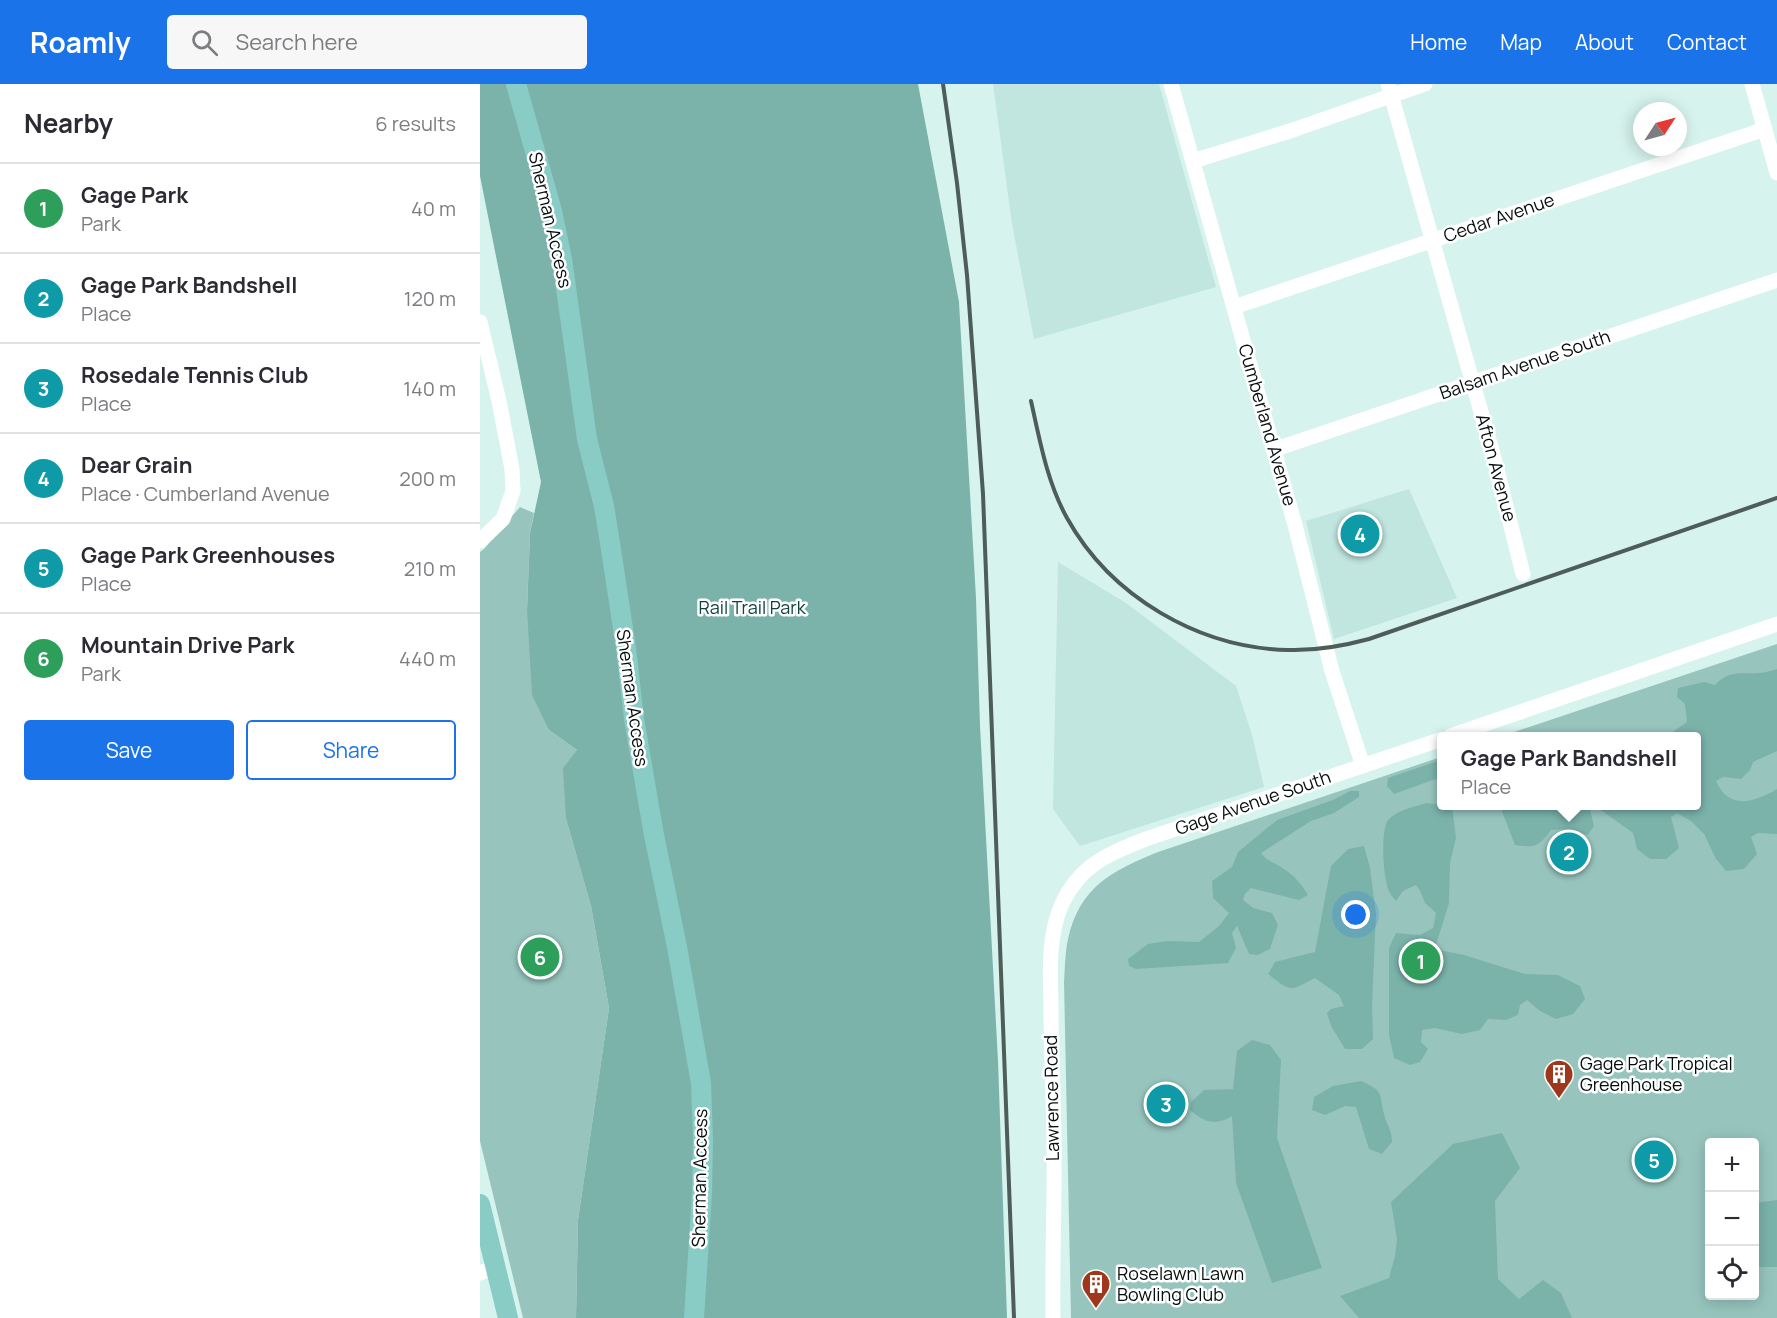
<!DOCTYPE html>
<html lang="en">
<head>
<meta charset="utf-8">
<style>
  :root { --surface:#fff; --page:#f7f7f7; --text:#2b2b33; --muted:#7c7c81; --line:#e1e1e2; --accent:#1a73e8 }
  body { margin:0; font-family:Manrope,sans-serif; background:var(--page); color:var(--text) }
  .controls { position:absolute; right:18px; bottom:18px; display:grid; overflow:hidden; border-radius:6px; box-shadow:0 3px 15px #0003 }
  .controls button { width:54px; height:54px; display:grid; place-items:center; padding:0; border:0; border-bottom:2px solid var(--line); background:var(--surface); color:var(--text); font:30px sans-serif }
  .compass { position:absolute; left:1153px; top:18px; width:54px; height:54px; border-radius:50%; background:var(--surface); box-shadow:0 3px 15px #0003; rotate:54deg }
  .you { position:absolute; left:876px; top:831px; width:21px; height:21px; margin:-15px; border:4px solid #fff; border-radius:50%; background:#1a73e8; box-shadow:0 0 0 9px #1a73e833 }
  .badge { display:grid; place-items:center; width:39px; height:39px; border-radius:50%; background:var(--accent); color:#fff; font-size:20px; font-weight:700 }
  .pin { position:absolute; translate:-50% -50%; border:3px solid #fff; box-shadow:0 2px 6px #0006 }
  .popup { position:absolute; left:957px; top:648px; width:264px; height:78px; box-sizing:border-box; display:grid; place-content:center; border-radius:6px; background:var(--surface); filter:drop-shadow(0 2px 4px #0005); font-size:20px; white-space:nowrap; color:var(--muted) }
  .popup b { font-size:22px; color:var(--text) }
  .popup::after { content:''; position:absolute; left:50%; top:100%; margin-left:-12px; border:12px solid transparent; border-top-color:var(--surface) }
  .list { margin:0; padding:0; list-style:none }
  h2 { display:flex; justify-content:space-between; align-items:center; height:78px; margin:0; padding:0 24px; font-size:26px }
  h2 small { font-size:20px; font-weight:400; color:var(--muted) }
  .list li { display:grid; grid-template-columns:39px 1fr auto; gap:18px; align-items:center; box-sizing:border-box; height:90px; padding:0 24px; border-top:2px solid var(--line) }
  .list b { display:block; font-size:22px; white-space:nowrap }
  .list p { margin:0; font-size:20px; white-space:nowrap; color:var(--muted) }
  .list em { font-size:20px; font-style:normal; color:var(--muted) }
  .actions { display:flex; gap:12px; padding:18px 24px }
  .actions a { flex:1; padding:14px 0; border:2px solid var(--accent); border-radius:6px; text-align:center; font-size:21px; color:var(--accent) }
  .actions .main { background:var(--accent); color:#fff }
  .icon { flex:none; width:33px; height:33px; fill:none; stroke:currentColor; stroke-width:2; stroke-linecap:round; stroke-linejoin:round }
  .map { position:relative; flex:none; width:1297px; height:1234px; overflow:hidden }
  header { display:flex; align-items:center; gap:36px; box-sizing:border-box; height:84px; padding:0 30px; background:var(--accent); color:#fff }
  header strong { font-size:28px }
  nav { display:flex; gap:33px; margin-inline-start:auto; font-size:21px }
  .search { width:420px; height:54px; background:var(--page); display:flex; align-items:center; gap:15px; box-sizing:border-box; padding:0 21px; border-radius:6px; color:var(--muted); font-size:22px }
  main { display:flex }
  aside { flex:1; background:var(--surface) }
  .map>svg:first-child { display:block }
  .built { fill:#c1e5df }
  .green { fill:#97c5be; fill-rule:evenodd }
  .forest { fill:#7bb3ab }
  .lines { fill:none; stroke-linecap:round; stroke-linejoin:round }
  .minor { stroke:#fff; stroke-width:15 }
  .major { stroke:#88ccc5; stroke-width:20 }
  .rail { stroke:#4d5d5a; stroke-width:4 }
  .labels { text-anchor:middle; stroke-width:5; stroke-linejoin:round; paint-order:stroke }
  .street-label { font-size:18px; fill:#050e0c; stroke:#fff }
  .park-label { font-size:18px; fill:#0f433e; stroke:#fff }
  .poi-label { font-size:18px; fill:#050e0c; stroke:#fff; text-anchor:start }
</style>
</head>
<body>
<header>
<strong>Roamly</strong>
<div class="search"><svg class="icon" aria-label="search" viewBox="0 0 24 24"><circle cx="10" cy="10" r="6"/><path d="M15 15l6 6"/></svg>Search here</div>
<nav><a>Home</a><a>Map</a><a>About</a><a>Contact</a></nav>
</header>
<main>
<aside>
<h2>Nearby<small>6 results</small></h2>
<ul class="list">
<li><span class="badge" style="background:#2e9e5b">1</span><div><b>Gage Park</b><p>Park</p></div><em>40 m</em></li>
<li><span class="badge" style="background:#0f9aa8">2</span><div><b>Gage Park Bandshell</b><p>Place</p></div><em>120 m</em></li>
<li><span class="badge" style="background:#0f9aa8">3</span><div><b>Rosedale Tennis Club</b><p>Place</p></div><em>140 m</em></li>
<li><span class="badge" style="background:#0f9aa8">4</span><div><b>Dear Grain</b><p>Place · Cumberland Avenue</p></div><em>200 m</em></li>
<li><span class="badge" style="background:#0f9aa8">5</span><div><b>Gage Park Greenhouses</b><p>Place</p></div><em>210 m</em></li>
<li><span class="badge" style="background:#2e9e5b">6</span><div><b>Mountain Drive Park</b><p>Park</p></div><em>440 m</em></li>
</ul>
<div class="actions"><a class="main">Save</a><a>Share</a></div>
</aside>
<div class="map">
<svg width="1297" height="1234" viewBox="0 0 1297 1234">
  <rect width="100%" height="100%" fill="#d7f3ee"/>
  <g class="built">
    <polygon points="513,0 679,0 736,203 554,255 532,140"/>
    <polygon points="929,405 977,514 854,555 826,437"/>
    <polygon points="578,478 646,519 756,602 772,651 784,703 600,762 573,725"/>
  </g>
  <g class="green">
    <polygon points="40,423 54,429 50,449 47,526 69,646 97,666 86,735 111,822 129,924 98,1136 96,1234 43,1234 0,1057 0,468 4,465"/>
    <path d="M 1297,560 L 1297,1234 L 591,1234 L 584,898 C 585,884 585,869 588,855 C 600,802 632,787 678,768 L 961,673 L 962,722 L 1216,722 L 1216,652 L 1022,652 ZM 1230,1058 L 1274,1058 L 1274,1212 L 1230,1212 Z"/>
  </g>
  <g class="forest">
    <polygon points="0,0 438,0 479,218 496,514 500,642 518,977 527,1234 96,1234 98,1136 129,924 111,822 86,735 83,684 97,666 69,646 52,611 47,526 50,449 61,398 0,92"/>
    <path d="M 1297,585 L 1297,667 L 1273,678 L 1270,686 L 1261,695 L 1243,693 L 1236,697 C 1249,727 1275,718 1297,705 L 1297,750 L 1278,749 L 1271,753 L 1277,770 L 1264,785 L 1246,787 L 1236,775 L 1224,750 L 1211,737 L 1197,729 L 1191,733 L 1199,764 L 1186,775 L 1170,775 L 1157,765 L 1153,749 L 1121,726 L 1123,722 L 1216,722 L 1216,652 L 1196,652 L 1194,647 L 1207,638 L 1205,620 L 1197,613 L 1198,604 L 1224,598 L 1235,601 C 1249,586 1258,590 1277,589 C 1284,589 1290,587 1297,585 Z"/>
    <polygon points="961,676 961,693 914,710 907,702 908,694"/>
    <path d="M 870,707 L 879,707 L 879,713 L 854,729 L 831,737 L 781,769 C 788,778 792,777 801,783 C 814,791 820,798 828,811 L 819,816 L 771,804 L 765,810 L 763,816 L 773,824 L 792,829 L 798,841 L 790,865 L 778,871 L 769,870 L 757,842 L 752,849 L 756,864 L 748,879 L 656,885 L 649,882 L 648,875 L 668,860 L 687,857 L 719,858 L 739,842 L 749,829 L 733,814 L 732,797 L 752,783 L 758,768 L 797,736 L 853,716 Z"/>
    <path d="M 946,719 L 972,722 L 976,754 L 970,779 L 969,819 L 956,861 L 959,866 L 984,871 L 1045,890 L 1078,891 L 1100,902 L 1105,915 L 1093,930 L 1076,935 L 1060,927 L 1047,916 L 1040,921 L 1038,931 L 1026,936 L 1008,935 L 1000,946 L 982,950 L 955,944 L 942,946 L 941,958 L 948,965 L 940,978 L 930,981 L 914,974 L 909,951 L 909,864 L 916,849 L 940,851 L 953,844 L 956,829 L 945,819 L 940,807 L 936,801 L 923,807 L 916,817 C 914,814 911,812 910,809 C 903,798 900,747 908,736 C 917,726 934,723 946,719 Z"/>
    <path d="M 1020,722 L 1109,722 L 1114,742 L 1108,751 L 1086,745 L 1071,746 C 1058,763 1056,764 1035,761 Z"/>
    <path d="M 884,762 L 890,784 L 896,830 L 892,922 L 893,955 L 882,965 L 865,965 L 851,942 L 847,929 L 851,925 L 864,922 L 859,911 L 835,894 C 809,908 811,908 788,890 L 795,878 L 835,868 L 851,782 L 868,765 Z"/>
    <path d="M 772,956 L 790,961 L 801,976 L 797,1054 L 842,1184 L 792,1199 L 756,1099 L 752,1032 C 736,1042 725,1039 710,1026 L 711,1018 L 724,1006 L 753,1005 L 757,967 Z"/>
    <path d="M 881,997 C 904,1007 899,1009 904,1030 C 907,1042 912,1046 912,1058 L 902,1070 L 889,1065 L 876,1023 L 865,1022 L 845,1031 L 832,1026 L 834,1013 L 853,1002 Z"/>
    <polygon points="1022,1049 1040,1084 1015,1117 1018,1195 1039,1215 1063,1196 1081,1209 1092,1234 879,1234 860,1212 909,1194 915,1172 917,1155 911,1118 973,1060"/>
    <polygon points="1297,1116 1297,1183 1275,1183 1275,1119"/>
  </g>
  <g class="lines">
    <g class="minor">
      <polyline points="691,0 815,441 852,587 883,682"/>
      <polyline points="908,0 1014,374 1043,490"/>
      <polyline points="1272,0 1297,89"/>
      <polyline points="713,77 813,46 945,0"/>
      <polyline points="754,223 1285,45"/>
      <polyline points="0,238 19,317 32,385 33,407 23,435 0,457"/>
      <polyline points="793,366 1297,196"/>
      <polyline points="970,652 1297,540"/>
      <polyline points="0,1189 15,1183"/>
      <path d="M 573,1234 C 572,1173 575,1112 574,1051 C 573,1007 571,963 571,919 C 570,887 568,851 582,820 C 600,781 628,770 666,755 L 962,655"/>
    </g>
    <g class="major">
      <polyline points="36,0 72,127 82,175 107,355 124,422 130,459 146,564 154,635 174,751 197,863 221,999 223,1055 222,1109 214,1234"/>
      <polyline points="0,1120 28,1234"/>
    </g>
    <g class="rail">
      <polyline points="463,0 477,99 487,191 503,410 534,1234"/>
      <path d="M 551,317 C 560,357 567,398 587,434 C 631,513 719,564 808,566 C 836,567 863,562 889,555 L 1297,414"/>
    </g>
  </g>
  <defs>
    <g id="building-pin" transform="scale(1.5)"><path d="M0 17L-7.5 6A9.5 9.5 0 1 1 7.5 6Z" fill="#9f371d" stroke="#fff"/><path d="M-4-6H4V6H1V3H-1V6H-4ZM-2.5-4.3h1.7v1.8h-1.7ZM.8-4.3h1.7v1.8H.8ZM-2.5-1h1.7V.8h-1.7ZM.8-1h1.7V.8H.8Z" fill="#fff"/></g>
  </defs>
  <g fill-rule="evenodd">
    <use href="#building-pin" x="1079" y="990"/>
    <use href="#building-pin" x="616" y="1200"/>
  </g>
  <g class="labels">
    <g class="street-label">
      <text transform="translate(1019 134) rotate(-19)" y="6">Cedar Avenue</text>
      <text transform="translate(70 136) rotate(77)" y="6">Sherman Access</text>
      <text transform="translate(1045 281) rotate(-19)" y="6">Balsam Avenue South</text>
      <text transform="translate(787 341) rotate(74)" y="6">Cumberland Avenue</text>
      <text transform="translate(1016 384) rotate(75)" y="6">Afton Avenue</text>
      <text transform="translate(152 614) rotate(82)" y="6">Sherman Access</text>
      <text transform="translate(773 719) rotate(-19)" y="6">Gage Avenue South</text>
      <text transform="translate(572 1014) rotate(-91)" y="6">Lawrence Road</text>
      <text transform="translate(220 1094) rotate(-89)" y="6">Sherman Access</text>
    </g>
    <g class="park-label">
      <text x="272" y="530">Rail Trail Park</text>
    </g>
    <g class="poi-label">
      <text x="1100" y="986">Gage Park Tropical<tspan x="1100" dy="21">Greenhouse</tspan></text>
      <text x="637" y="1196">Roselawn Lawn<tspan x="637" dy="21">Bowling Club</tspan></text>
    </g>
  </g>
</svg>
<div class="controls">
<button>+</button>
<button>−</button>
<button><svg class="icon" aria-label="locate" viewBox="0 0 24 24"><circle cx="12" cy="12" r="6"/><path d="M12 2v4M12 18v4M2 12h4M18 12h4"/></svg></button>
</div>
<svg class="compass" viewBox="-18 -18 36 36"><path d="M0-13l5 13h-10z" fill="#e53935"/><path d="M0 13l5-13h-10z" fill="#7c7c81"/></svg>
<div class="you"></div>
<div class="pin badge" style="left:941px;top:877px;background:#2e9e5b">1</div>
<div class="pin badge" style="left:1089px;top:768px;background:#0f9aa8">2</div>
<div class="popup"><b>Gage Park Bandshell</b>Place</div>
<div class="pin badge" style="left:686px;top:1020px;background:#0f9aa8">3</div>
<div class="pin badge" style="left:880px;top:450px;background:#0f9aa8">4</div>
<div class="pin badge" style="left:1174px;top:1076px;background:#0f9aa8">5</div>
<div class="pin badge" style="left:60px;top:873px;background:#2e9e5b">6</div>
</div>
</main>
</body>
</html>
